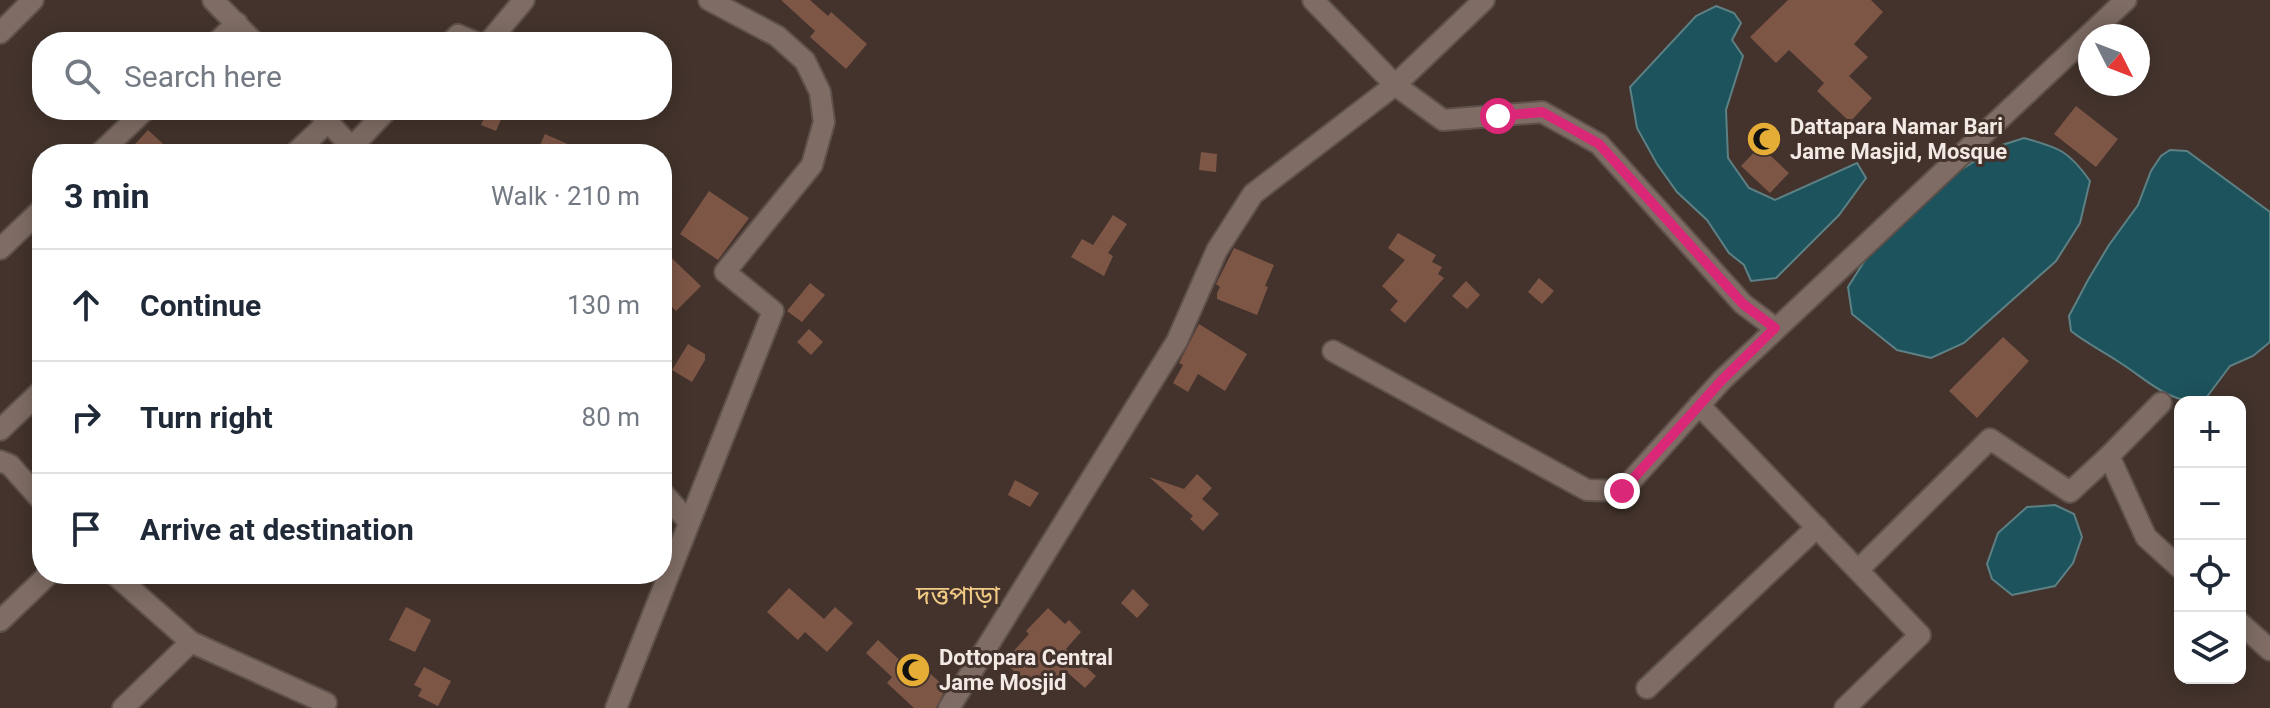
<!DOCTYPE html>
<html lang="en">
<head>
<meta charset="utf-8">
<style>
  :root { --surface:#fff; --page:#f2f2f3; --text:#1f2937; --muted:#747a83; --line:#e0e1e3 }
  body { margin:0; font-family:Roboto,"Noto Sans Bengali",sans-serif; background:var(--page); color:var(--text) }
  .controls { position:absolute; right:24px; bottom:24px; display:grid; overflow:hidden; border-radius:16px; box-shadow:0 4px 20px #0003 }
  .controls button { width:72px; height:72px; display:grid; place-items:center; padding:0; border:0; border-bottom:2px solid var(--line); background:var(--surface); color:var(--text); font:40px sans-serif }
  .compass { position:absolute; left:2078px; top:24px; width:72px; height:72px; border-radius:50%; background:var(--surface); box-shadow:0 4px 20px #0003; rotate:132deg }
  .stop { position:absolute; width:24px; height:24px; margin:-18px; border:6px solid #db2777; border-radius:50%; background:#fff }
  .stop.end { background:#db2777; border-color:#fff; box-shadow:0 2px 8px #0008 }
  .list { margin:0; padding:0; list-style:none }
  h2 { display:flex; justify-content:space-between; align-items:center; height:104px; margin:0; padding:0 32px; font-size:34px }
  h2 small { font-size:26px; font-weight:400; color:var(--muted) }
  .list li { display:grid; grid-template-columns:52px 1fr auto; gap:24px; align-items:center; box-sizing:border-box; height:112px; padding:0 32px; border-top:2px solid var(--line) }
  .list b { display:block; font-size:30px; white-space:nowrap }
  .list em { font-size:26px; font-style:normal; color:var(--muted) }
  .icon { flex:none; width:44px; height:44px; fill:none; stroke:currentColor; stroke-width:2; stroke-linecap:round; stroke-linejoin:round }
  .map { position:relative; flex:none; width:2270px; height:708px; overflow:hidden }
  .search { position:absolute; background:var(--surface); box-shadow:0 4px 20px #0003; left:32px; top:32px; width:640px; height:88px; display:flex; align-items:center; gap:20px; box-sizing:border-box; padding:0 28px; border-radius:32px; color:var(--muted); font-size:30px }
  .panel { position:absolute; background:var(--surface); box-shadow:0 4px 20px #0003; left:32px; top:144px; width:640px; height:440px; border-radius:32px }
  .map>svg:first-child { display:block }
  .water { fill:#1d535c; stroke:#5d8085; stroke-width:2 }
  .building { fill:#7d5646 }
  .lines { fill:none; stroke-linecap:round; stroke-linejoin:round }
  .minor-casing { stroke:#5e504b; stroke-width:24 }
  .minor { stroke:#7f6d65; stroke-width:20 }
  .route { stroke:#db2777; stroke-width:10 }
  .labels { text-anchor:middle; stroke-width:6; stroke-linejoin:round; paint-order:stroke }
  .poi-label { font-size:22px; font-weight:bold; fill:#f3e9e5; stroke:#43332c; text-anchor:start }
  .quarter-label { font-size:26px; fill:#f2cb84; stroke:#43332c }
</style>
</head>
<body>
<div class="map">
<svg width="2270" height="708" viewBox="0 0 2270 708">
  <rect width="100%" height="100%" fill="#43332c"/>
  <g class="water">
    <polygon points="1716,6 1734,13 1741,23 1732,40 1743,56 1726,110 1728,158 1749,188 1775,200 1857,163 1866,178 1839,215 1776,278 1751,281 1744,265 1729,253 1707,220 1677,192 1657,164 1637,128 1630,87 1696,16"/>
    <path d="M 2024,138 C 2060,148 2069,151 2090,181 L 2080,223 L 2056,261 L 1964,343 L 1931,358 L 1897,350 L 1852,314 L 1848,287 L 1874,246 L 1959,171 L 1999,146 Z"/>
    <path d="M 2170,150 L 2187,151 L 2270,212 L 2270,342 L 2253,356 L 2230,366 L 2203,402 C 2166,402 2149,381 2119,362 C 2103,351 2086,343 2071,331 L 2069,316 L 2088,280 L 2109,245 L 2138,205 L 2151,171 L 2161,156 Z"/>
    <polygon points="2055,505 2074,514 2082,537 2073,563 2055,586 2012,595 1992,579 1987,564 1998,533 2027,507"/>
  </g>
  <g class="building">
    <polygon points="781,0 810,0 828,16 831,12 867,44 846,69 810,37 815,31"/>
    <polygon points="1788,0 1871,0 1883,12 1854,44 1868,57 1849,76 1872,98 1850,122 1817,91 1824,83 1789,50 1776,63 1750,37"/>
    <polygon points="2076,106 2118,139 2096,167 2054,134"/>
    <polygon points="488,110 505,110 496,131 481,125"/>
    <polygon points="148,130 174,154 126,154"/>
    <polygon points="545,134 590,154 536,154"/>
    <polygon points="1760,146 1789,173 1770,193 1741,166"/>
    <polygon points="1201,152 1217,154 1216,172 1199,170"/>
    <polygon points="709,191 749,218 718,260 680,234"/>
    <polygon points="1113,215 1127,224 1108,253 1113,256 1104,276 1071,257 1082,239 1093,245"/>
    <polygon points="1398,233 1436,255 1432,262 1442,267 1438,274 1444,278 1405,323 1390,310 1398,301 1382,286 1405,260 1388,248"/>
    <polygon points="1234,248 1274,265 1265,286 1268,287 1257,315 1217,299 1217,293 1220,287 1216,284"/>
    <polygon points="662,249 701,286 676,311 662,297"/>
    <polygon points="1539,278 1554,291 1542,304 1528,292"/>
    <polygon points="1466,281 1480,295 1467,309 1452,296"/>
    <polygon points="810,283 825,295 802,322 787,311"/>
    <polygon points="1199,324 1247,354 1225,391 1198,374 1188,392 1173,383 1183,365 1179,363"/>
    <polygon points="809,329 823,342 811,355 797,342"/>
    <polygon points="2003,337 2029,361 1977,418 1949,391"/>
    <polygon points="688,344 705,354 705,360 692,382 672,370"/>
    <polygon points="1197,474 1212,488 1202,499 1219,514 1203,531 1190,519 1193,516 1149,477 1184,489"/>
    <polygon points="1015,480 1039,493 1030,507 1008,495"/>
    <polygon points="789,588 824,619 835,607 853,623 827,652 805,632 798,640 767,612"/>
    <polygon points="1133,589 1149,605 1137,618 1121,603"/>
    <polygon points="406,607 431,620 415,652 389,640"/>
    <polygon points="1048,608 1065,624 1069,620 1081,632 1066,649 1096,676 1085,688 1068,673 1061,681 1050,672 1041,682 1036,678 1030,685 1004,662 1029,634 1026,631"/>
    <polygon points="878,640 904,664 911,656 946,688 936,708 914,708 887,683 892,677 866,653"/>
    <polygon points="424,667 451,681 438,706 418,696 422,689 414,685"/>
  </g>
  <g class="lines">
    <g class="minor-casing">
      <g id="minor">
        <polyline points="213,0 254,42"/>
        <polyline points="1313,0 1395,85 1443,120 1542,112 1599,144 1743,304 1775,328"/>
        <polyline points="0,33 33,0"/>
        <polyline points="217,42 237,23"/>
        <polyline points="451,42 458,35 475,42"/>
        <polyline points="489,42 524,0"/>
        <polyline points="317,110 358,154"/>
        <polyline points="352,147 387,110"/>
        <polyline points="99,154 145,110"/>
        <polyline points="294,154 328,122"/>
        <polyline points="0,249 42,209"/>
        <polyline points="1333,351 1587,490 1622,491 1722,380 2126,0"/>
        <polyline points="1699,405 1920,635 1845,708"/>
        <polyline points="0,430 42,390"/>
        <polyline points="2109,456 2146,537 2180,568"/>
        <polyline points="0,461 10,465 42,501"/>
        <polyline points="662,492 689,522"/>
        <polyline points="1858,570 1990,439 2070,492 2109,456 2161,403"/>
        <polyline points="114,574 191,642 326,703 324,708"/>
        <polyline points="0,621 49,574"/>
        <polyline points="2240,623 2270,650"/>
        <polyline points="1647,688 1817,527"/>
        <polyline points="123,708 191,642"/>
        <polyline points="616,708 773,311 725,272 812,165 824,122 820,92 805,61 777,36 709,0"/>
        <polyline points="949,708 1177,341 1217,250 1253,194 1395,85 1484,0"/>
      </g>
    </g>
    <use href="#minor" class="minor"/>
  </g>
  <g class="lines">
    <polyline class="route" points="1498,116 1542,112 1599,144 1743,304 1775,328 1722,380 1622,491"/>
  </g>
  <defs>
    <g id="mosque-disc" transform="scale(1.8)"><circle r="9.5" fill="#e5ad35" stroke="#43332c"/><path d="M3.5-4.9A6 6 0 1 0 3.5 4.9A5 5 0 1 1 3.5-4.9Z" fill="#111"/></g>
  </defs>
  <g fill-rule="evenodd">
    <use href="#mosque-disc" x="1764" y="139"/>
    <use href="#mosque-disc" x="913" y="670"/>
  </g>
  <g class="labels">
    <g class="poi-label">
      <text x="1790" y="134">Dattapara Namar Bari<tspan x="1790" dy="25">Jame Masjid, Mosque</tspan></text>
      <text x="939" y="665">Dottopara Central<tspan x="939" dy="25">Jame Mosjid</tspan></text>
    </g>
    <g class="quarter-label">
      <text x="958" y="604">দত্তপাড়া</text>
    </g>
  </g>
</svg>
<div class="controls">
<button>+</button>
<button>−</button>
<button><svg class="icon" aria-label="locate" viewBox="0 0 24 24"><circle cx="12" cy="12" r="6"/><path d="M12 2v4M12 18v4M2 12h4M18 12h4"/></svg></button>
<button><svg class="icon" aria-label="layers" viewBox="0 0 24 24"><path d="M12 4l9 5-9 5-9-5zM3 14l9 5 9-5"/></svg></button>
</div>
<svg class="compass" viewBox="-18 -18 36 36"><path d="M0-13l5 13h-10z" fill="#e53935"/><path d="M0 13l5-13h-10z" fill="#747a83"/></svg>
<div class="stop" style="left:1498px;top:116px"></div>
<div class="stop end" style="left:1622px;top:491px"></div>
<div class="search"><svg class="icon" aria-label="search" viewBox="0 0 24 24"><circle cx="10" cy="10" r="6"/><path d="M15 15l6 6"/></svg>Search here</div>
<section class="panel">
<h2>3 min<small>Walk · 210 m</small></h2>
<ul class="list">
<li><svg class="icon" aria-label="ahead" viewBox="0 0 24 24"><path d="M12 20V5M6 11l6-6 6 6"/></svg><div><b>Continue</b></div><em>130 m</em></li>
<li><svg class="icon" aria-label="right" viewBox="0 0 24 24"><path d="M7 20v-9h11M14 6l5 5-5 5"/></svg><div><b>Turn right</b></div><em>80 m</em></li>
<li><svg class="icon" aria-label="arrive" viewBox="0 0 24 24"><path d="M6 21V4h12l-3 4 3 4H6"/></svg><div><b>Arrive at destination</b></div></li>
</ul>
</section>
</div>
</body>
</html>
